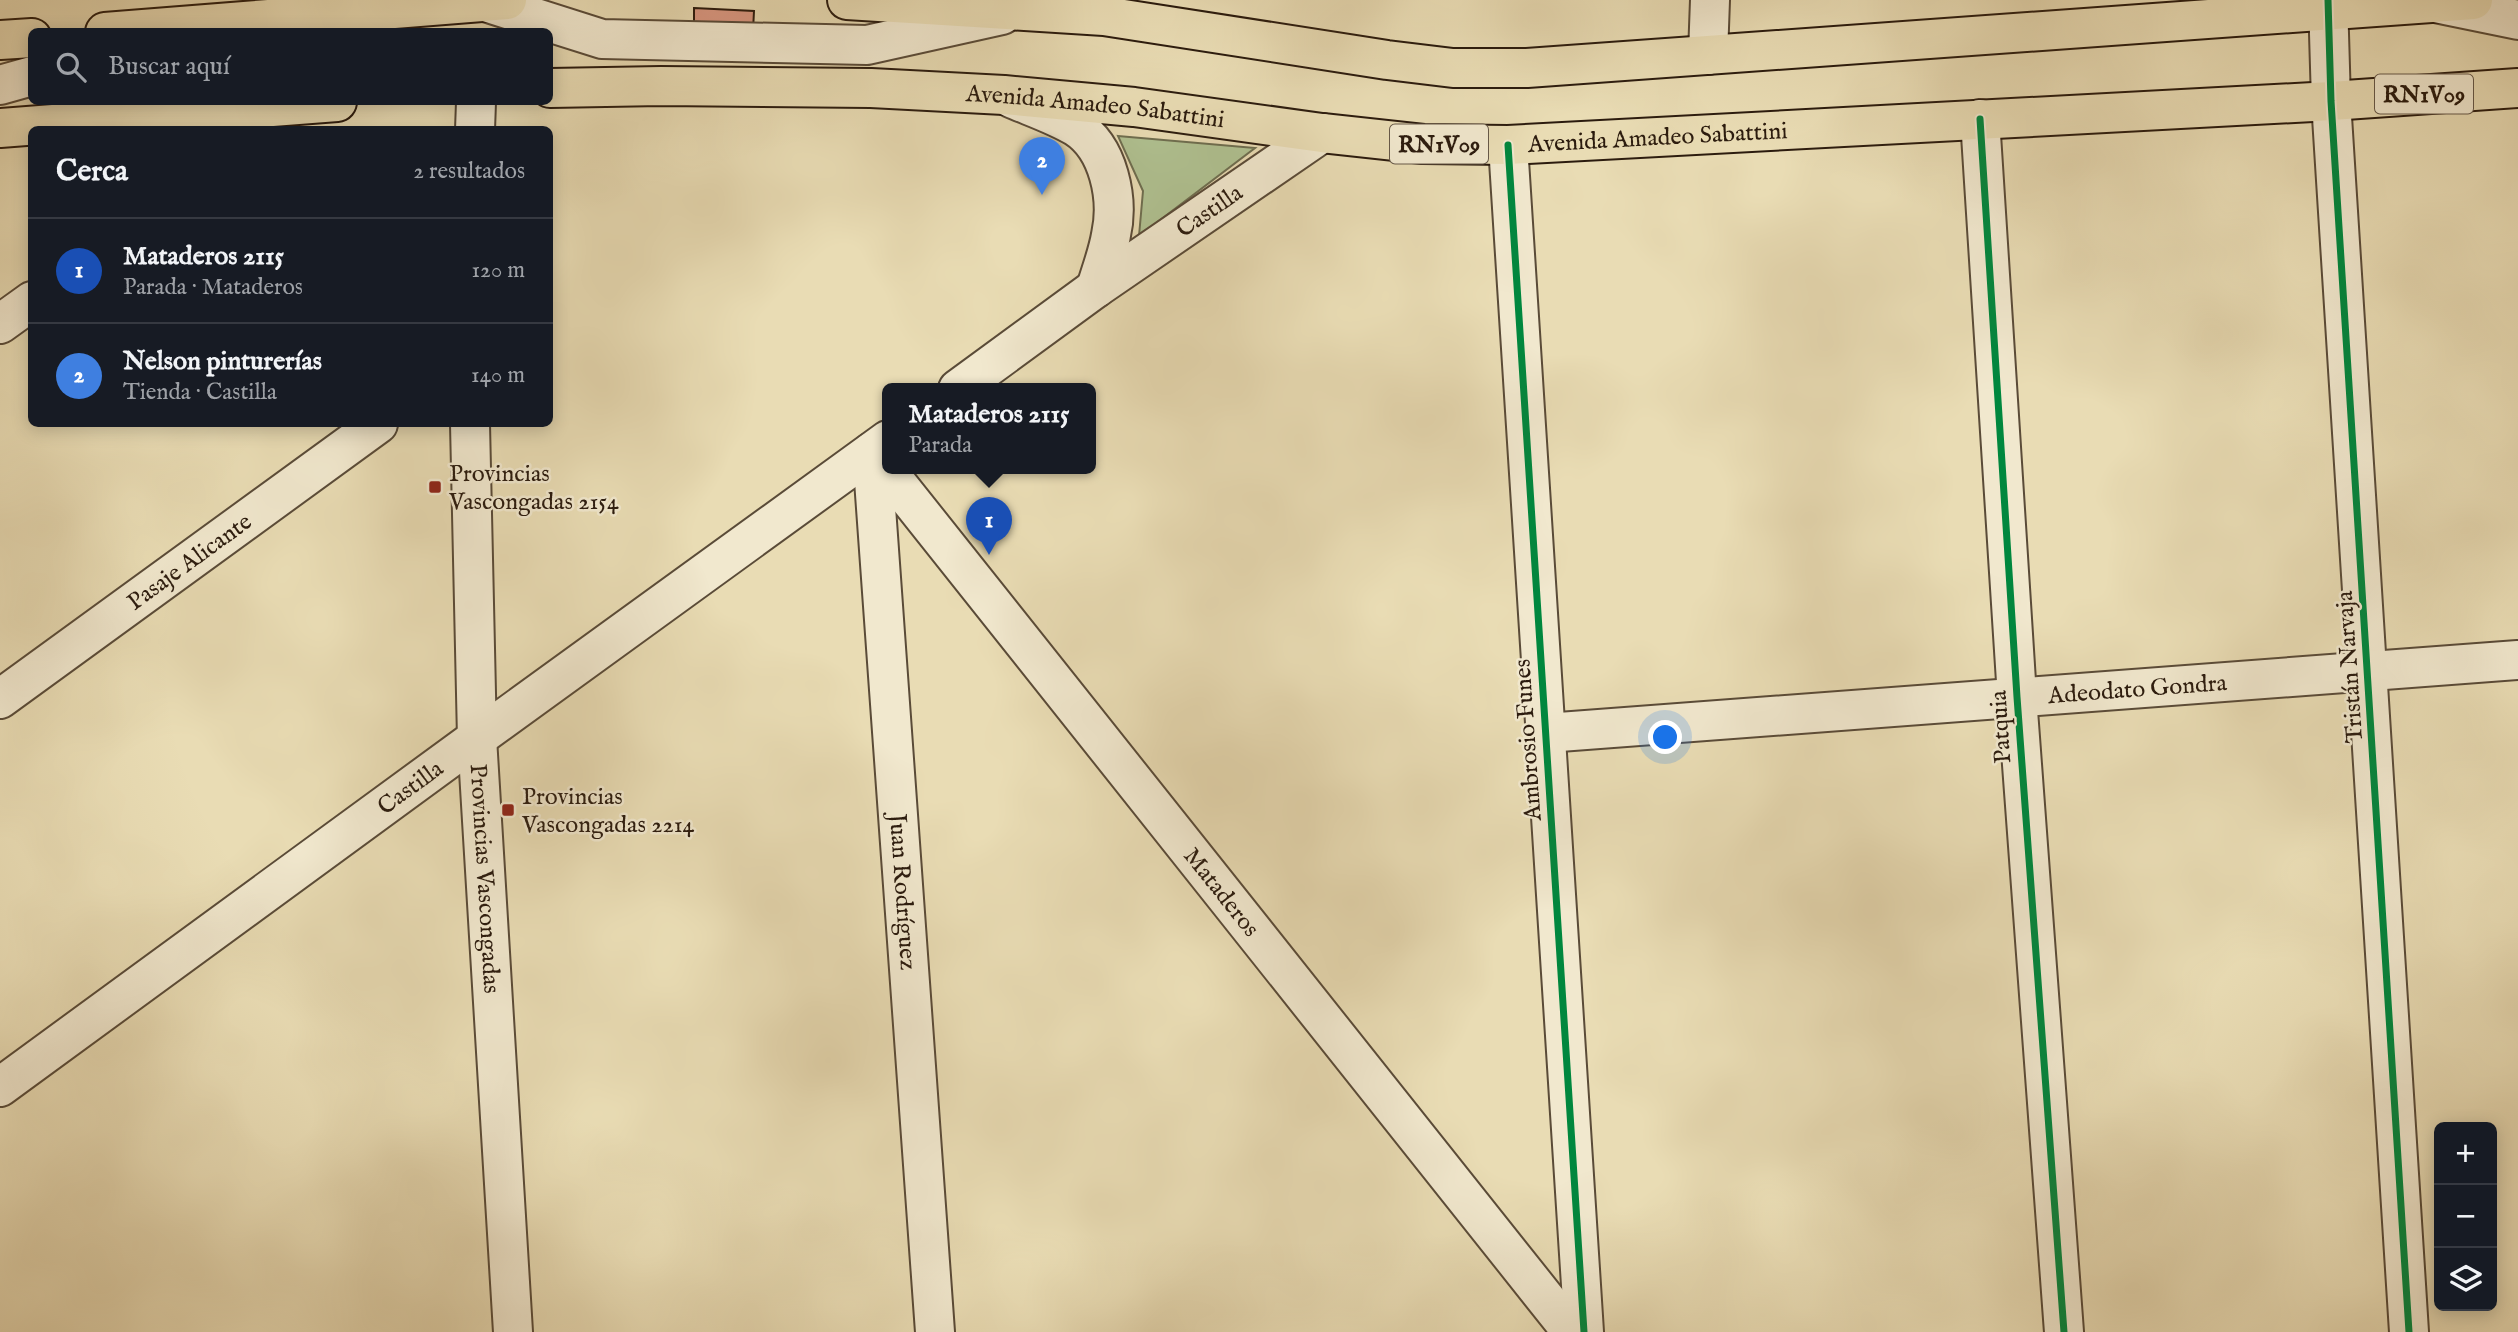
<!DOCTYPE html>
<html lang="es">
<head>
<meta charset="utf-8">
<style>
  :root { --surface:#171b24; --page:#20242c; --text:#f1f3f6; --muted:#9ea1a6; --line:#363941; --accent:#c59692 }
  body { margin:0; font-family:"IM FELL English",serif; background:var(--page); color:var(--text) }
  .controls { position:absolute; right:21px; bottom:21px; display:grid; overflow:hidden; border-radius:10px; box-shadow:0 4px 18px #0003 }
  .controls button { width:63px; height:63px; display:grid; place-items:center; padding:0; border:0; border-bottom:2px solid var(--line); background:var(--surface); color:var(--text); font:35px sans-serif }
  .you { position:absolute; left:1666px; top:738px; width:24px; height:24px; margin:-18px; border:5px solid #fff; border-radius:50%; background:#1a73e8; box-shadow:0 0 0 10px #1a73e833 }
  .badge { display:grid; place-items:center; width:46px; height:46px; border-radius:50%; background:var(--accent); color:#fff; font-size:23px; font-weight:700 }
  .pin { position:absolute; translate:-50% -58px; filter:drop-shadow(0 2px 4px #0008) }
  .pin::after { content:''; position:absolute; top:37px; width:24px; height:21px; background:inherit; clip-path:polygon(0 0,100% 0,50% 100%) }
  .popup { position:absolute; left:882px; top:383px; width:214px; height:91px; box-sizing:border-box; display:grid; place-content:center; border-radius:10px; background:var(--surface); filter:drop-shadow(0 2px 5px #0005); font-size:23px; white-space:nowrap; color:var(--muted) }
  .popup b { font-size:26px; color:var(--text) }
  .popup::after { content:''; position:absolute; left:50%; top:100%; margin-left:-14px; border:14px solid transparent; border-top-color:var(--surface) }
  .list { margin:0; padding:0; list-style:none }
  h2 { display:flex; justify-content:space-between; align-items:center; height:91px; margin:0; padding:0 28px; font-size:30px }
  h2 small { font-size:23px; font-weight:400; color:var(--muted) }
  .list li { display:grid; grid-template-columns:46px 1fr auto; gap:21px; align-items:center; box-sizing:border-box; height:105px; padding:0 28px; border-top:2px solid var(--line) }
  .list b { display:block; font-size:26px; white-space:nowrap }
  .list p { margin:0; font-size:23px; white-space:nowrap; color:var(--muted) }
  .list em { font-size:23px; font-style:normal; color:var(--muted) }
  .icon { flex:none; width:38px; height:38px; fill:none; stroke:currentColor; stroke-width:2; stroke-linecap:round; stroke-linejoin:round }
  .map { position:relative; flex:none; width:2518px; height:1332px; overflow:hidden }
  .search { position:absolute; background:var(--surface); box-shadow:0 4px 18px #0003; left:28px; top:28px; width:525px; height:77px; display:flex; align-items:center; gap:18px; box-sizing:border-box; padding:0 24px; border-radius:10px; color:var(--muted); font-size:26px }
  .panel { position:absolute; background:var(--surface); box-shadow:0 4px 18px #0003; left:28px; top:126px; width:525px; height:301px; border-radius:10px }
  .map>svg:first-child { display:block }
  .green { fill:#b0c292; stroke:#6e6e50; stroke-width:2 }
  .building { fill:#d99781; stroke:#2b1b0e; stroke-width:2 }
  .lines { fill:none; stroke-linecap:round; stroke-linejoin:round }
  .minor-casing { stroke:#5a4b38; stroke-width:42 }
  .major-casing { stroke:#2b1b0e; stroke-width:42 }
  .minor { stroke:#f1e8ce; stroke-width:38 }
  .major { stroke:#e9dcb4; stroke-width:38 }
  .cycleway-casing { stroke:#f1e8ce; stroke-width:11 }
  .cycleway { stroke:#00873e; stroke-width:7 }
  .poi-dot { fill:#8f2418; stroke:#f1e8ce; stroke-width:2.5 }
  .labels { text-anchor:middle; stroke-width:5; stroke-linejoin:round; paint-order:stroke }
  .shield { fill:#f1e8ce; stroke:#665848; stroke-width:2 }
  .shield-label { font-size:23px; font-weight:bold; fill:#2b1b0e }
  .street-label { font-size:24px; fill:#2b1b0e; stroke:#f1e8ce }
  .poi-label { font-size:24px; fill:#2b1b0e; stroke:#f1e8ce; text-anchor:start }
</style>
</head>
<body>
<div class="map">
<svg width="2518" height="1332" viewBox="0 0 2518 1332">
  <rect width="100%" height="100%" fill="#e9dcb4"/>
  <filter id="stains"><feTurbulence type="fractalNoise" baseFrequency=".00286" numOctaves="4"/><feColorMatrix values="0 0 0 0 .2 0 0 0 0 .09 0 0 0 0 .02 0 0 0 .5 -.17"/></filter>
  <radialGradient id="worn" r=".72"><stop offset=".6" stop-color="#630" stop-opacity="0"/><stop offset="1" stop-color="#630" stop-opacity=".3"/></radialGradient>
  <polygon class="green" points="1118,136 1255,148 1139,236 1143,191"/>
  <polygon class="building" points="694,8 754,11 753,31 694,29"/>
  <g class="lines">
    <g class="minor-casing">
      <g id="minor">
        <polyline points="2328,0 2331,101 2409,1332"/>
        <polyline points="482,1 602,39 867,45 1002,15"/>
        <polyline points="2435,3 2518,20"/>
        <polyline points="1708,55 1710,0"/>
        <polyline points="0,85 32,76"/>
        <path d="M 1011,98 C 1032,107 1056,115 1076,127 C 1109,148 1119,199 1111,235 C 1108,253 1101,271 1096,288"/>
        <polyline points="1980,119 2017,697 2064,1332"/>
        <polyline points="475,130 476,102"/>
        <polyline points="1508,145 1584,1332"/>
        <polyline points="0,324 32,301"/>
        <path id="s1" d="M 958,389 L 1096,288 L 1322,133"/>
        <path id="s2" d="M 470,424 L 477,738 L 513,1332"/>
        <path id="s3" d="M 872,452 L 1572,1332"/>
        <path id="s4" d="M 872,452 L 935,1332"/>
        <path id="s5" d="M 0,699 L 378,424"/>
        <path id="s6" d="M 1546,733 L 2518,660"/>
        <path id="s7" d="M 0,1087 L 477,738 L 888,440"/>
      </g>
    </g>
    <g class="major-casing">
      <g id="major">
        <polyline points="847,0 1104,16 1387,60 1453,68 1527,68 2473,0"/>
        <polyline points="105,32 507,0"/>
        <polyline points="0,40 32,38"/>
        <path id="s8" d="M 550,88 L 661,86 L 871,88 L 1004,95 L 1134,107 L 1322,133 L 1423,144 L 1508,145 L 2331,101 L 2518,88"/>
        <polyline points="0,128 337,102"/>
      </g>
    </g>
    <use href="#minor" class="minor"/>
    <use href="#major" class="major"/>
    <g class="cycleway-casing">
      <g id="cycleway">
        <polyline points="2328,0 2331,101 2409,1332"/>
        <polyline points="1980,119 2017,697 2064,1332"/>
        <polyline points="1508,145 1584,1332"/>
      </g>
    </g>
    <use href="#cycleway" class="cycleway"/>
  </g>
  <g class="poi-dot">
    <rect x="428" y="480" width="14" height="14" rx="3.5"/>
    <rect x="501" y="803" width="14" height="14" rx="3.5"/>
  </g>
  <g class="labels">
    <g class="shield">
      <rect x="2375" y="74.5" width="98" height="39" rx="5"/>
      <rect x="1390" y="124.5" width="98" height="39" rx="5"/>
    </g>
    <g class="shield-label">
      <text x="2424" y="102">RN1V09</text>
      <text x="1439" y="152">RN1V09</text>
    </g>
    <g class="street-label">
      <text dy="8" stroke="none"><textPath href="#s8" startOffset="546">Avenida Amadeo Sabattini</textPath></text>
      <text dy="8" stroke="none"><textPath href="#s8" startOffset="1111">Avenida Amadeo Sabattini</textPath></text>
      <text dy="8" stroke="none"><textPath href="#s1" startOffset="308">Castilla</textPath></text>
      <text dy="8" stroke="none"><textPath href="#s5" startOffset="234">Pasaje Alicante</textPath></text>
      <text transform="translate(2349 667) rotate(-94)" y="8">Tristán Narvaja</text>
      <text dy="8" stroke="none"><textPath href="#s6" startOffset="593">Adeodato Gondra</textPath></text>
      <text transform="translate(2000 727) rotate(-94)" y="8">Patquia</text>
      <text transform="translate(1527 740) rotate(-94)" y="8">Ambrosio Funes</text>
      <text dy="8" stroke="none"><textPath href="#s7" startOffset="508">Castilla</textPath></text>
      <text dy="8" stroke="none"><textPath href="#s2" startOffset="455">Provincias Vascongadas</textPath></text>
      <text dy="8" stroke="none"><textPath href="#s4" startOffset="441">Juan Rodríguez</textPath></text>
      <text dy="8" stroke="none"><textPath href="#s3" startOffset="562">Mataderos</textPath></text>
    </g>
    <g class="poi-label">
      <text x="449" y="481">Provincias<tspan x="449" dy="28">Vascongadas 2154</tspan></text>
      <text x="522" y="804">Provincias<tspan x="522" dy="28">Vascongadas 2214</tspan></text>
    </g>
  </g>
  <rect width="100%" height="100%" filter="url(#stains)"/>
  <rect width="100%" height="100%" fill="url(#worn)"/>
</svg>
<div class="controls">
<button>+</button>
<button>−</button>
<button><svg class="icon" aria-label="layers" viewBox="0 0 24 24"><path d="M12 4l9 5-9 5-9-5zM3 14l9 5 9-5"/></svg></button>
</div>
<div class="you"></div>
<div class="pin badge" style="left:989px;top:555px;background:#1a4fb4">1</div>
<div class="popup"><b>Mataderos 2115</b>Parada</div>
<div class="pin badge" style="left:1042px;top:195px;background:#3f7fe0">2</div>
<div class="search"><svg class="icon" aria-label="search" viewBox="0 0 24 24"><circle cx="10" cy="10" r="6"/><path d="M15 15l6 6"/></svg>Buscar aquí</div>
<section class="panel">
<h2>Cerca<small>2 resultados</small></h2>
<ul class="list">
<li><span class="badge" style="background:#1a4fb4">1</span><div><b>Mataderos 2115</b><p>Parada · Mataderos</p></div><em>120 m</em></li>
<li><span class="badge" style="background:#3f7fe0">2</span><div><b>Nelson pinturerías</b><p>Tienda · Castilla</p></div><em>140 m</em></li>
</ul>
</section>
</div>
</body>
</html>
